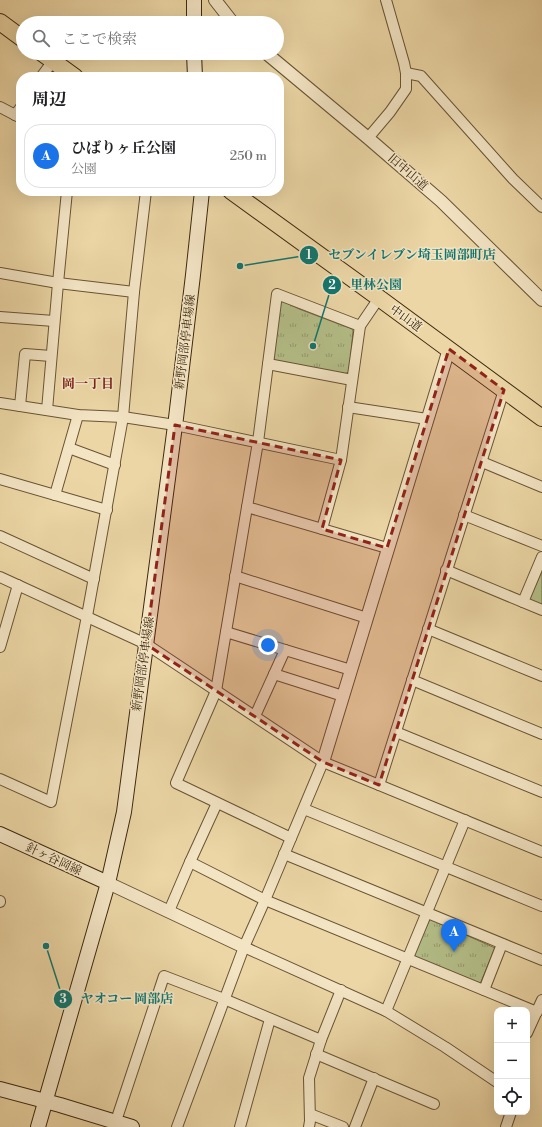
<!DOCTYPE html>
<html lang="ja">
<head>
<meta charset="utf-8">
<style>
  :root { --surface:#fff; --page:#f2f2f2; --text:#202124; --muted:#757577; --line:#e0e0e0; --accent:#1a73e8 }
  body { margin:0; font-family:"Libre Bodoni","Noto Serif JP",serif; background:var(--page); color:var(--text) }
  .controls { position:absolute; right:12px; bottom:12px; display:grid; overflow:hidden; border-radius:8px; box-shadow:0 4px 16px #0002 }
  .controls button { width:36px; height:36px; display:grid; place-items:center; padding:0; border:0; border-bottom:1px solid var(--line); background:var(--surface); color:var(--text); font:20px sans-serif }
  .you { position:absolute; left:268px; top:645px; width:14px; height:14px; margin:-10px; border:3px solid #fff; border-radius:50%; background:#1a73e8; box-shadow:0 0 0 6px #1a73e833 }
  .badge { display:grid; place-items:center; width:26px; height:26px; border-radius:50%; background:var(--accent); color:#fff; font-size:13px; font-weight:700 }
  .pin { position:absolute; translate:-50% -33px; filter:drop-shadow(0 1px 2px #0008) }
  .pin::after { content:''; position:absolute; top:21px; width:14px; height:12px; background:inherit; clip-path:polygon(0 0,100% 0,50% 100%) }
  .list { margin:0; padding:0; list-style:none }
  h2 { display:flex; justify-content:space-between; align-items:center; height:52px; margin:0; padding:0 16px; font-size:17px }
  h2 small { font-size:13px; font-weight:400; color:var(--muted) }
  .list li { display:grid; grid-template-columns:26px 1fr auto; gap:12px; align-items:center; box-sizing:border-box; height:64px; margin:0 8px 8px; padding:0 8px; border:1px solid var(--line); border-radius:16px }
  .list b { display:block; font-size:15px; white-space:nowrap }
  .list p { margin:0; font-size:13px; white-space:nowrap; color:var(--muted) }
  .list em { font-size:13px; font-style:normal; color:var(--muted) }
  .icon { flex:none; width:22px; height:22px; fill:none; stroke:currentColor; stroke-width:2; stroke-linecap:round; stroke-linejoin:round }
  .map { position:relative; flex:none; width:542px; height:1127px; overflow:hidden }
  .search { position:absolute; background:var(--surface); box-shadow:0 4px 16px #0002; left:16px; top:16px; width:268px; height:44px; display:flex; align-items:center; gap:10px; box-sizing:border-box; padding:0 14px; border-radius:22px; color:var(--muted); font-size:15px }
  .panel { position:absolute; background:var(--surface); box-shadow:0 4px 16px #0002; left:16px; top:72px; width:268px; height:124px; border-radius:16px }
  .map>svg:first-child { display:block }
  .grass { fill:url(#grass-tufts); stroke:#78744c }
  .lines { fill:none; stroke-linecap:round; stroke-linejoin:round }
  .minor-casing { stroke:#685434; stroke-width:12 }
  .tertiary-casing { stroke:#685434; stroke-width:14 }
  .secondary-casing { stroke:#3c290f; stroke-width:16 }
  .trunk-casing { stroke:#3c290f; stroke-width:18 }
  .minor { stroke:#f3e4c4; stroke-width:10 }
  .tertiary { stroke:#f3e4c4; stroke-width:12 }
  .secondary { stroke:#f3e4c4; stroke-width:14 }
  .trunk { stroke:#ecd6a5; stroke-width:16 }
  .marked { fill:#8f2418; fill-opacity:0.2; stroke:#8f2418; stroke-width:3; stroke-dasharray:8 5; stroke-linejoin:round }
  .labels { text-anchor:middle; stroke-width:3; stroke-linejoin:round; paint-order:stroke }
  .street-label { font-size:12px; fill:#3c290f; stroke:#f3e4c4 }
  .neighbourhood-label { font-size:13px; font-weight:bold; fill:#7a1f14; stroke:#f3e4c4 }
  .leader { fill:none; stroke:#0f766e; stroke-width:1.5 }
  .callout-dot { fill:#0f766e; stroke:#f3e4c4; stroke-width:1.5 }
  .mark-label { font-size:12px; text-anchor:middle; font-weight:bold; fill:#fff }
  .callout-label { font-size:13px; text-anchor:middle; font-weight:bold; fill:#0f766e; stroke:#f3e4c4; stroke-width:3; stroke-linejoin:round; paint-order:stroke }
</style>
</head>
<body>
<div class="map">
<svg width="542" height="1127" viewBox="0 0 542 1127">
  <defs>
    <pattern id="grass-tufts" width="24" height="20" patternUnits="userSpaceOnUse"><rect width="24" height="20" fill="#b4be88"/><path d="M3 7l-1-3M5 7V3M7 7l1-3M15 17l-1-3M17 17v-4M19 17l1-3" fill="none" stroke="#949a6e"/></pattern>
  </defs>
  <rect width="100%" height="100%" fill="#ecd6a5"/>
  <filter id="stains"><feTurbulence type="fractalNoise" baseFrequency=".005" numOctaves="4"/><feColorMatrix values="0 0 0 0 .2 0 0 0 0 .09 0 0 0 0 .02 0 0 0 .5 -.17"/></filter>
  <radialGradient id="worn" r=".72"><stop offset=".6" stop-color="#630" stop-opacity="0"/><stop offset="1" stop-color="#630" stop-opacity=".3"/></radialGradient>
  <g class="grass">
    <polygon points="280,300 299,309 352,329 353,331 349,372 344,374 273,360"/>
    <polygon points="542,563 542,605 528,599"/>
    <polygon points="430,919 495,948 480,984 413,956"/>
  </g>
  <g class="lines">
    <g class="minor-casing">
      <g id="minor">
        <polyline points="406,73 421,76 513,179 542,207"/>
        <polyline points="41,77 53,61"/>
        <polyline points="0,107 21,118"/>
        <polyline points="15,115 21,107"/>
        <polyline points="368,138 390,112 406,89 406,73 404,63 386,0"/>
        <polyline points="0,273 58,283 134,292"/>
        <polyline points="0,317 54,321"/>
        <polyline points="268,364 352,380"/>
        <polyline points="0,403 78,415 123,417 175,425 341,460"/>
        <polyline points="20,406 25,354 51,356"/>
        <polyline points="348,407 427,419"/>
        <polyline points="47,410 58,283 67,191"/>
        <polyline points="69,448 115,465"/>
        <polyline points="482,462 542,487"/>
        <polyline points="0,479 107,510"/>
        <polyline points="55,495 78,415"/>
        <polyline points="247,507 387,548"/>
        <polyline points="464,515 542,546"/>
        <polyline points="322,529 341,460 360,326 379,298"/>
        <polyline points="0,536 94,579"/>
        <polyline points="446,570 542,610"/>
        <polyline points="235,576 367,618"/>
        <polyline points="0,577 146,644 323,762 542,852"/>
        <polyline points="523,602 542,557"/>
        <polyline points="428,629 542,676"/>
        <polyline points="226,632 351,670"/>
        <polyline points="0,647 18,585"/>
        <polyline points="274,674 343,696"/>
        <polyline points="412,680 542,734"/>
        <polyline points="255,716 285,650"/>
        <polyline points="396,732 542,792"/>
        <polyline points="0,779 51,802 87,616 123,417 134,292 146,191"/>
        <polyline points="379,785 504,390"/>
        <polyline points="217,803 190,862 265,900 537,1012"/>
        <polyline points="304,809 542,906"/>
        <polyline points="291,838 176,783 216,691 258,442 277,294 360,326"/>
        <polyline points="284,854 542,960"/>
        <polyline points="0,901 0,902"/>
        <polyline points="169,911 190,862"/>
        <polyline points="244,947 386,1011 445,1047 497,1082"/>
        <polyline points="484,990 502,944"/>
        <polyline points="386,1011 465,820"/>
        <polyline points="527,1033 542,1000"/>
        <polyline points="316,1054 434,1104"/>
        <polyline points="310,1114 343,1127"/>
        <polyline points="114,1127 164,976 224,999 321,1040"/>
        <polyline points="177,1127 244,947 265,900 323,762"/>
        <polyline points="240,1127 270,1019"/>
        <polyline points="309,1127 310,1121 309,1078 321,1040 341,990"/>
        <polyline points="355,1127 374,1078"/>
        <polyline points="506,1127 511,1112"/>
      </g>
    </g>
    <g class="tertiary-casing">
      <g id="tertiary">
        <polyline points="215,0 233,23"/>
        <polyline points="266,53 368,138 441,201 542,300"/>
        <polyline points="323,762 449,349"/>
        <polyline points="108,883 244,947"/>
      </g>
    </g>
    <g class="secondary-casing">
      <g id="secondary">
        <polyline points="194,0 194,23"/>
        <polyline points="194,53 195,77"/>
        <polyline points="0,834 108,883"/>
        <polyline points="0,1089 60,1105 132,1127"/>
        <polyline points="38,1127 108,883 124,812 176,418 193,275 202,191"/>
      </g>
    </g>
    <g class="trunk-casing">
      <g id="trunk">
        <polyline points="0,22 23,39"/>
        <polyline points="42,53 75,77"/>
        <polyline points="231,191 379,298 542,418"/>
      </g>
    </g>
    <use href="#minor" class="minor"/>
    <use href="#tertiary" class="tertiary"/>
    <use href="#secondary" class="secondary"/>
    <use href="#trunk" class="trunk"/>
  </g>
  <path class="marked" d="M 449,349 L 504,390 L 379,785 L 323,762 L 146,644 L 175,425 L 341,460 L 322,529 L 387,548 Z"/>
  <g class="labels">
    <g class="street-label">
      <text transform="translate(408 172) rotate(41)" y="4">旧中山道</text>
      <text transform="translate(406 318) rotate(36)" y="4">中山道</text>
      <text transform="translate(185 342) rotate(-83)" y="4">新野岡部停車場線</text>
      <text transform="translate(143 664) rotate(-82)" y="4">新野岡部停車場線</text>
      <text transform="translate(54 859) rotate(25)" y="4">針ヶ谷岡線</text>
    </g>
    <g class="neighbourhood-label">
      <text x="88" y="388">岡一丁目</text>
    </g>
  </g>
  <path class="leader" d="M240 266L309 255M313 346L332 285M46 946L63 999"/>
  <g class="callout-dot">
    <circle cx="240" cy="266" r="4"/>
    <circle cx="313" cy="346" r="4"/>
    <circle cx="46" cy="946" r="4"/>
    <circle cx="309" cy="255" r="10"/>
    <circle cx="332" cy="285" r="10"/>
    <circle cx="63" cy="999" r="10"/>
  </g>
  <g class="mark-label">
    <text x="309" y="259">1</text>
    <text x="332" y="289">2</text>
    <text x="63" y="1003">3</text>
  </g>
  <g class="callout-label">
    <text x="412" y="259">セブンイレブン埼玉岡部町店</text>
    <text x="376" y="289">里林公園</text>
    <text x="127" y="1003">ヤオコー 岡部店</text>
  </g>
  <rect width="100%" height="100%" filter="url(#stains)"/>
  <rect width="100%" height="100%" fill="url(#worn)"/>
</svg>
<div class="controls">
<button>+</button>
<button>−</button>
<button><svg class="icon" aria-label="locate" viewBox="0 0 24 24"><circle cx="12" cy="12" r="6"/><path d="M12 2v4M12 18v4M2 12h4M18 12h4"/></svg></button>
</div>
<div class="you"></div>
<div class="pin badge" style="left:454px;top:952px">A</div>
<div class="search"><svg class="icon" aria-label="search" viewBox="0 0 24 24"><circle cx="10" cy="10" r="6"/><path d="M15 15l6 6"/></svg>ここで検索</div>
<section class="panel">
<h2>周辺<small></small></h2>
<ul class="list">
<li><span class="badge">A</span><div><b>ひばりヶ丘公園</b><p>公園</p></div><em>250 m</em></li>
</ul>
</section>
</div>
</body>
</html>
